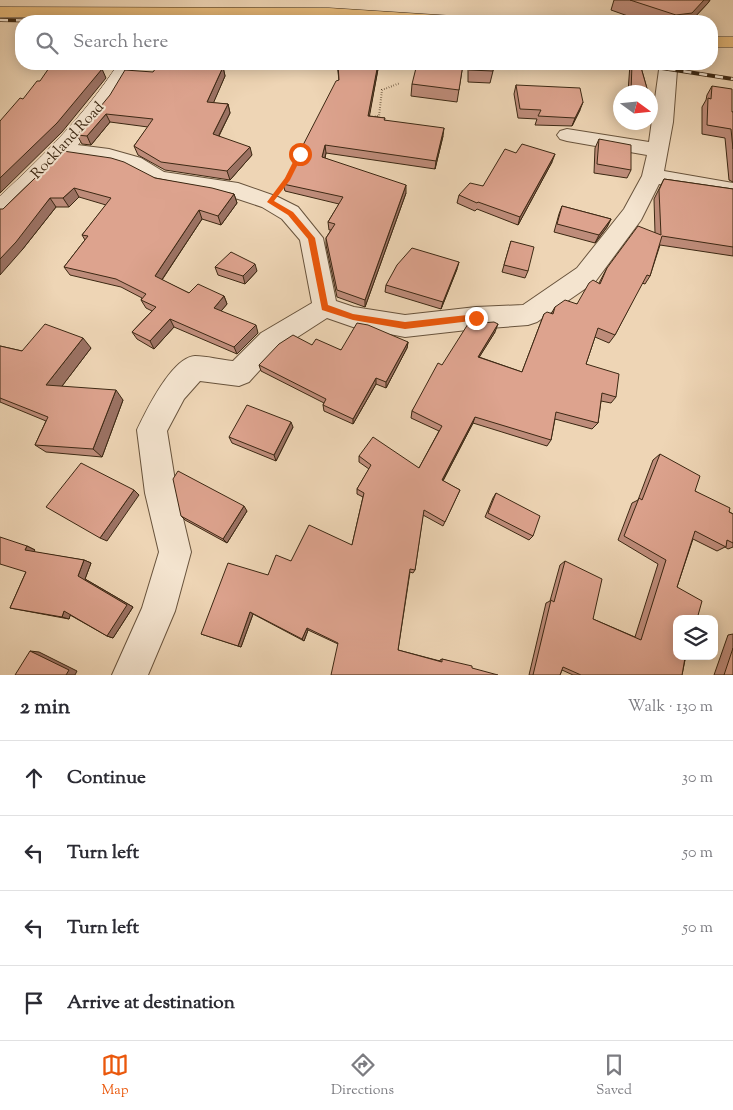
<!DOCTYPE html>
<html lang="en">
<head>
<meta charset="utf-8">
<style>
  :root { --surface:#fff; --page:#f7f7f7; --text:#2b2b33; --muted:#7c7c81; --line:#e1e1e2; --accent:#ea580c }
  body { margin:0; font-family:"Sorts Mill Goudy",serif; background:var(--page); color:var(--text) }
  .controls { position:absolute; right:15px; bottom:15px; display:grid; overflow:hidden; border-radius:10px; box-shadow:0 2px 12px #0003 }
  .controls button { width:45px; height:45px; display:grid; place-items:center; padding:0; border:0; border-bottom:1px solid var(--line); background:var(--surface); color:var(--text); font:25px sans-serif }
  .compass { position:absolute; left:613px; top:85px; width:45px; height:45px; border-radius:50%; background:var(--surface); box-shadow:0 2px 12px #0003; rotate:105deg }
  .stop { position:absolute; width:15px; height:15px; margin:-11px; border:4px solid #ea580c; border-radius:50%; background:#fff }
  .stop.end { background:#ea580c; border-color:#fff; box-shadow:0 1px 5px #0008 }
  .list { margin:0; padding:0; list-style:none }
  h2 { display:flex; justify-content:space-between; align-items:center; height:65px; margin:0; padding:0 20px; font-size:21px }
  h2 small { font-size:16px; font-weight:400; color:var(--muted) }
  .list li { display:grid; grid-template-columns:32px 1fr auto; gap:15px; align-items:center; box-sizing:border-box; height:75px; padding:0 20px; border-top:1px solid var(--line) }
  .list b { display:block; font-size:19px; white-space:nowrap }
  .list em { font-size:16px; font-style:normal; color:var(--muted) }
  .icon { flex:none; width:28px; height:28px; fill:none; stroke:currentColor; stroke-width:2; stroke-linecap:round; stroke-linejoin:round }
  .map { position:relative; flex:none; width:733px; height:675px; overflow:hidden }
  .search { position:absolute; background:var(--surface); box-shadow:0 2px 12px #0003; left:15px; right:15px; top:15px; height:55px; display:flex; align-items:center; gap:12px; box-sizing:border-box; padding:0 18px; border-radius:20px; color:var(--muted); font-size:19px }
  .sheet { height:365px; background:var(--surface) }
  nav { display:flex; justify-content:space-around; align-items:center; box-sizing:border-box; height:70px; border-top:1px solid var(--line); background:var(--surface); font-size:14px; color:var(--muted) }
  nav a { display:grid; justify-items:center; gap:2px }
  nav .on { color:var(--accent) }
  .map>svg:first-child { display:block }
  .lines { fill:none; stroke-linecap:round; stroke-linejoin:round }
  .street-casing { stroke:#68533c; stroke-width:2 }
  .secondary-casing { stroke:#3c2813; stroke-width:1 }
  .highway-casing { stroke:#3c2813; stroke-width:1 }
  .path { stroke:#3c2813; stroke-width:2; stroke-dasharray:0.5 2; stroke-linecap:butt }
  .street { fill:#f4e4cf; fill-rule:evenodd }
  .secondary { fill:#f4e4cf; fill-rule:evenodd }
  .highway { fill:#e7ba7a; fill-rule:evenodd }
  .rail-casing { stroke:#3c2813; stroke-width:4 }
  .rail { stroke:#f4e4cf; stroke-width:2.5; stroke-dasharray:8; stroke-linecap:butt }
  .wall { fill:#be8c7a; stroke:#3c2813 }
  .shaded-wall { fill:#9b7263; stroke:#3c2813 }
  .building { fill:#dda38e; stroke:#3c2813 }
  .route { fill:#ea580c }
  .labels { text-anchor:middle; stroke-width:4; stroke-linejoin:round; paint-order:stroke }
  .far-street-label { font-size:15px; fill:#3c2813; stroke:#f4e4cf }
</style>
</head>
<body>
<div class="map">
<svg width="733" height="675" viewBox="0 0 733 675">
  <rect width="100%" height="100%" fill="#eed5b5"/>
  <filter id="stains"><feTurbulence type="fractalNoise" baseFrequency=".004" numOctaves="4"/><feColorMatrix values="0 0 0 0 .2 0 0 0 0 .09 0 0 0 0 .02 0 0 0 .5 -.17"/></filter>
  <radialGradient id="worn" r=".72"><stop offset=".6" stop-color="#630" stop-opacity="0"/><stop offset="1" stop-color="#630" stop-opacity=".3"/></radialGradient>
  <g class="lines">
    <g class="street-casing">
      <path id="street" d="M 657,64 L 675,64 L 677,70 L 673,122 L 664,171 L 733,183 L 733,197 L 659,184 L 641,220 L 595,282 L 537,322 L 528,325 L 476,329 L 405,337 L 353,327 L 327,318 L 279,349 L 249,382 L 239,386 L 200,381 L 184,399 L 167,431 L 177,493 L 191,552 L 175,611 L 148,675 L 112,675 L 142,608 L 159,552 L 145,493 L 137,430 C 146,411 172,357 195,356 C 207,356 221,360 233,361 L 261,333 L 312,303 L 300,240 L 282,219 L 262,207 L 235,198 L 159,185 C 146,182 137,171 124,167 C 102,160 78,161 55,155 L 52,150 L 55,145 L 62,143 L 109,149 L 141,158 L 164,172 L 238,183 L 278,197 L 298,207 L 323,238 L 336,301 L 354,307 L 405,315 L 476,307 L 523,305 L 577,268 L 624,209 L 642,176 L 647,155 L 567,141 L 560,139 L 557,135 L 560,131 L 567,129 L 649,142 L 659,70 Z"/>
    </g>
    <g class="secondary-casing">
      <g id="secondary">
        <polygon points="150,9 156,10 158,14 155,21 139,21 144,10"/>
        <path d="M 118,64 L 136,64 L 112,103 L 70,155 L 8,216 L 0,218 L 0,196 C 46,153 83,117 118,64 Z"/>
      </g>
    </g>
    <g class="highway-casing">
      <g id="highway">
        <polygon points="0,7 329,8 454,16 460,17 463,21 378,21 329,18 0,17"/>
        <rect x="712" y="37" width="21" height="10"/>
      </g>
    </g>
    <polyline class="path" points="370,117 379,116 382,90 400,83"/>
    <use href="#street" class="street"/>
    <use href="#secondary" class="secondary"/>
    <use href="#highway" class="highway"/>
    <g class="rail-casing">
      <g id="rail">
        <polyline points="0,20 60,21"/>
        <polyline points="636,64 733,79"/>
      </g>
    </g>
    <use href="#rail" class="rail"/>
  </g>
  <g class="wall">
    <polygon points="614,0 710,0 708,3 691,21 642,21 611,10"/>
    <polygon points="214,64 215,66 223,67 225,76 213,103 228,104 230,113 219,136 252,155 230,180 165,170 138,155 134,146 148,127 110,122 91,145 82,144 77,135 153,72"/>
    <polygon points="337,64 410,65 378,69 369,116 385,118 384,120 443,136 435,169 326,153 325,158 406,193 365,307 337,297 326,245 326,238 331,230 329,230 328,222 339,204 285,191 283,184 339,80"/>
    <polygon points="463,64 457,102 411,96 412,84"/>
    <polygon points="468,64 493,64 493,71 490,83 468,82"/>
    <polygon points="630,64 640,64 648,92 628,92"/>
    <polygon points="516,85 580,110 572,126 535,125 537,119 518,118 514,94"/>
    <polygon points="712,86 732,112 733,112 733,182 729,180 725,138 702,134 702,107 706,100 707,95"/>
    <polygon points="599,139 631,170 627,178 594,173 595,148"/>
    <polygon points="63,151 155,178 234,194 237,203 221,225 202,219 162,280 189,293 224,296 227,304 221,311 258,333 237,354 174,327 154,349 137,339 132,332 152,311 146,308 141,300 142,298 121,287 70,275 64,267 85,240 82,235 106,205 79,197 69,207 56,207 22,250 3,209"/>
    <polygon points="516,153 552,162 518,225 477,209 475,211 457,203 459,195 483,186"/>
    <polygon points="664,179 733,189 733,256 660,245 650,276 645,284 642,283 615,335 609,343 595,337 586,364 616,397 611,403 601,401 598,423 592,429 555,419 551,440 547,446 473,423 443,481 460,490 443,526 423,515 415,570 413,573 410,572 398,650 440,661 440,660 442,659 472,668 338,644 308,630 304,641 253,614 241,647 201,634 268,575 291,561 352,545 363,497 357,494 357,489 369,469 359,462 359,456 419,468 439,431 411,418 412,411 442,365 495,332 479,357 522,372 544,314 551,314 555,307 577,304 599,283 607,268 655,233 654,199"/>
    <polygon points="562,206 611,219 607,227 595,243 554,232 559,214"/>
    <polygon points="511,241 528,271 525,278 502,272"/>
    <polygon points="215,267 257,271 245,284 218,275"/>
    <polygon points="457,269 441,309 385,292 386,285"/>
    <polygon points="408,342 407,348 386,388 376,384 353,424 324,411 323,405 324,403 261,371 259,365 312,345 341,350"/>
    <polygon points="0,346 22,351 91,348 62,386 123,400 102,457 46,452 35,445 46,421 0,402"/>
    <polygon points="293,427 276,461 232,443 229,437"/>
    <polygon points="660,454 695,491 733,514 733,547 728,549 725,547 717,551 693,539 677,587 688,656 687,659 685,660 682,675 573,675 562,670 560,675 529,675 546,603 550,601 560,565 565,561 593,619 635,637 658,564 618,540 632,503 638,500 653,460"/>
    <polygon points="496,493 533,536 529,540 485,517 493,498"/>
    <polygon points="247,511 227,543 185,520 181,516"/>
    <polygon points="27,546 35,550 33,552 84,560 91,563 85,579 133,607 113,638 107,636 70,615 69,619 10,608 26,572"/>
    <polygon points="733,634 733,675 714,675 728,635"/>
  </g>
  <g class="shaded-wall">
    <polygon points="704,0 710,0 708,3 691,21 673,21 676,15"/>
    <polygon points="378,64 410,64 410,65 378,69 368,124 368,116"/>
    <polygon points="223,67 225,76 210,111 207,102"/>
    <polygon points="102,69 106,78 62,132 0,193 0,178"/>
    <polygon points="583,102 580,110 572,126 575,118"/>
    <polygon points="228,104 230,113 215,143 213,134"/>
    <polygon points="106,114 110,122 91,145 87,136"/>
    <polygon points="444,128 443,136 435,169 436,161"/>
    <polygon points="325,145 326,153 323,165 322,157"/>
    <polygon points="250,147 252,155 230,180 227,171"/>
    <polygon points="555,154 552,162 518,225 520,217"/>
    <polygon points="406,185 406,193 365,307 365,300"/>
    <polygon points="74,188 79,197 69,207 63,198"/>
    <polygon points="234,194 237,203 221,225 218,216"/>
    <polygon points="50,198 56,207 22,250 0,275 0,259"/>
    <polygon points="199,210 202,219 159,284 155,276"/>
    <polygon points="611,219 607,227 595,243 599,235"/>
    <polygon points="459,262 457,269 441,309 443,302"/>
    <polygon points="255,264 257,271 245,284 243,276"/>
    <polygon points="224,296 227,304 217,316 214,308"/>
    <polygon points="170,319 174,327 154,349 150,341"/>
    <polygon points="498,324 495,332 475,364 478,357"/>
    <polygon points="256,325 258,333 237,354 234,347"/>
    <polygon points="83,338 91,348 56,394 46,385"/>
    <polygon points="408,342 407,348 386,388 386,382"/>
    <polygon points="376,378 376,384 353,424 353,419"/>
    <polygon points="116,390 123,400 102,457 93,449"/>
    <polygon points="475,417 473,423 440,486 442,480"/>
    <polygon points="291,422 293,427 276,461 274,455"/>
    <polygon points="134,490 139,495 107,541 100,538"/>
    <polygon points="244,506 247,511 227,543 223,539"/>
    <polygon points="27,546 35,550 32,554 25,550"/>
    <polygon points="84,560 91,563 85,579 133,607 113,638 107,636 78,576"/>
    <polygon points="64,611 71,613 69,619 62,617"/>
    <polygon points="250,612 253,614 241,647 238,646"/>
    <polygon points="307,628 308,630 304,641 302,639"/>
    <polygon points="30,651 39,652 77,671 75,675 66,675"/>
  </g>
  <g class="building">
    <polygon points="630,0 704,0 692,13 676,15"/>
    <polygon points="159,64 214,64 213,66 223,67 207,102 228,104 213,134 250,147 227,171 161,162 134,146 153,119 106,114 87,136 77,135 110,95 125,70 153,72"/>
    <polygon points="338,64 378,64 368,116 385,118 384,120 444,128 436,161 325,145 322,157 406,185 365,300 337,290 326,238 335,224 328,222 343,197 283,184 336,81 339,80"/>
    <polygon points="417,64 463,64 459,90 412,84"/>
    <polygon points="470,64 493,64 493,71 469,70"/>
    <polygon points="632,64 640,64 648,92 631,92"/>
    <polygon points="49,68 102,69 57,123 0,178 0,121 20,98 23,99 37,81 40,81"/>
    <polygon points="516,85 580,88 583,102 575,118 538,116 541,110 520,109"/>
    <polygon points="712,86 732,89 732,112 733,112 733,149 731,129 707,125 708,98 711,99"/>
    <polygon points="599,139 631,145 631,170 597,164"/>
    <polygon points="522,144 555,154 520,217 478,202 477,203 459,195 470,183 483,186 505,149 516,153"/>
    <polygon points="63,151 111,158 124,162 155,178 212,188 234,194 218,216 199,210 155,276 189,293 198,284 224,296 214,308 256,325 234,347 170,319 150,341 132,332 156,307 141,300 146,294 116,279 64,267 88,236 82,235 111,198 74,188 63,198 50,198 16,242 0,259 0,209 3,209"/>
    <polygon points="664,179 733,189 733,247 662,236 650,276 647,275 615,335 598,328 586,364 619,374 616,397 602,393 598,423 556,412 551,440 475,417 442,480 460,490 445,522 424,510 415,570 410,569 398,650 442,662 442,659 472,666 472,668 498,675 331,675 338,643 307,628 302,639 250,612 238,646 201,634 228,563 268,575 276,555 291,561 309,525 352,545 364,493 357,489 371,465 359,456 373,437 419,468 442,426 412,411 438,363 442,365 468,324 494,322 498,324 478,357 522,372 544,314 547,312 553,314 555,307 565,300 577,304 589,283 593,280 600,284 607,268 638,226 661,235 659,190"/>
    <polygon points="562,206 611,219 599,235 557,224"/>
    <polygon points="511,241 534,247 528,271 504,265"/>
    <polygon points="412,248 459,262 443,302 386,285 397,265"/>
    <polygon points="231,252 255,264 243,276 215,267"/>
    <polygon points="357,323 368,325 408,342 386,382 376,378 353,419 323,405 326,399 259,365 279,344 293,335 312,345 316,339 341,350"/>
    <polygon points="45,324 83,338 46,385 116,390 93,449 35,445 48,417 0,398 0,346 22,351"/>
    <polygon points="247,405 291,422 274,455 229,437"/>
    <polygon points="660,454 700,476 695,491 730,508 729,512 733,514 733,543 727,540 726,547 695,531 677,587 702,601 697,619 677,619 677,656 688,656 687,659 685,658 682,675 581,675 563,667 560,675 533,675 551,600 554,602 565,561 602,579 593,619 641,640 666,560 624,536 639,498 642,500"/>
    <polygon points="81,463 134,490 100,538 46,507"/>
    <polygon points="178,471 244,506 223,539 181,516 173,479"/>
    <polygon points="496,493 540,516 533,536 488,513"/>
    <polygon points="0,537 27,546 25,550 84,560 78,576 127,605 107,636 64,611 62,617 10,608 26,572 0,564"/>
    <polygon points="733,648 733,675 724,675"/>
    <polygon points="30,651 69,670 66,675 15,675"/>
  </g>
  <polygon class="route" points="298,152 303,154 290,180 274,201 293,212 315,238 328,305 353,314 405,322 476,314 479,315 479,320 405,329 353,320 322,310 308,239 288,215 267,202 285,178"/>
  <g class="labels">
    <g class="far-street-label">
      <text transform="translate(67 140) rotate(-47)" y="5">Rockland Road</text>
    </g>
  </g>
  <rect width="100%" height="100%" filter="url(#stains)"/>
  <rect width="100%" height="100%" fill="url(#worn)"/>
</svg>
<div class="controls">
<button><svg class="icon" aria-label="layers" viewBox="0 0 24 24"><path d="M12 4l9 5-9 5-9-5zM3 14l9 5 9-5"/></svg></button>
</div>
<svg class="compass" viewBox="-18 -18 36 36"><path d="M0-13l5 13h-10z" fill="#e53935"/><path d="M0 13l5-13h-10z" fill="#7c7c81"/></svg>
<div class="stop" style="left:300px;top:154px"></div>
<div class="stop end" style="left:476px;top:318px"></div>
<div class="search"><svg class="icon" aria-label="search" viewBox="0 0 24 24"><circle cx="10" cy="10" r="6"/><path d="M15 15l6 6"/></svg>Search here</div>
</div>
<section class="sheet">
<h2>2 min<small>Walk · 130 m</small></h2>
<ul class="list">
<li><svg class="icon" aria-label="ahead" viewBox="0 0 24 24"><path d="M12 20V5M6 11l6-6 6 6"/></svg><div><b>Continue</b></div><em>30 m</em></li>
<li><svg class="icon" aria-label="left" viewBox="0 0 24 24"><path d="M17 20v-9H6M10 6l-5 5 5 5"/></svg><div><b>Turn left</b></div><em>50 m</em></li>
<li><svg class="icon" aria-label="left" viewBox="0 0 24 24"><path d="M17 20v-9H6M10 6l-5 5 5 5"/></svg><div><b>Turn left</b></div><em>50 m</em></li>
<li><svg class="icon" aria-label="arrive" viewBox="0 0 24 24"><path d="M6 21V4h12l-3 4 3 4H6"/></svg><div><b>Arrive at destination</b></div></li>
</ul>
</section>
<nav>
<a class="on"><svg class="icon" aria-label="map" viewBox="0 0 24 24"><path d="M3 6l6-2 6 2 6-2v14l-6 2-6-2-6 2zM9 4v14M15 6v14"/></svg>Map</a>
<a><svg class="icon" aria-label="directions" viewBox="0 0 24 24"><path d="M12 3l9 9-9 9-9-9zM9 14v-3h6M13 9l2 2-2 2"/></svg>Directions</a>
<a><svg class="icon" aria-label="saved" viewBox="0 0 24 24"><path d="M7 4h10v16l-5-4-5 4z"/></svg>Saved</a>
</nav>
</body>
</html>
